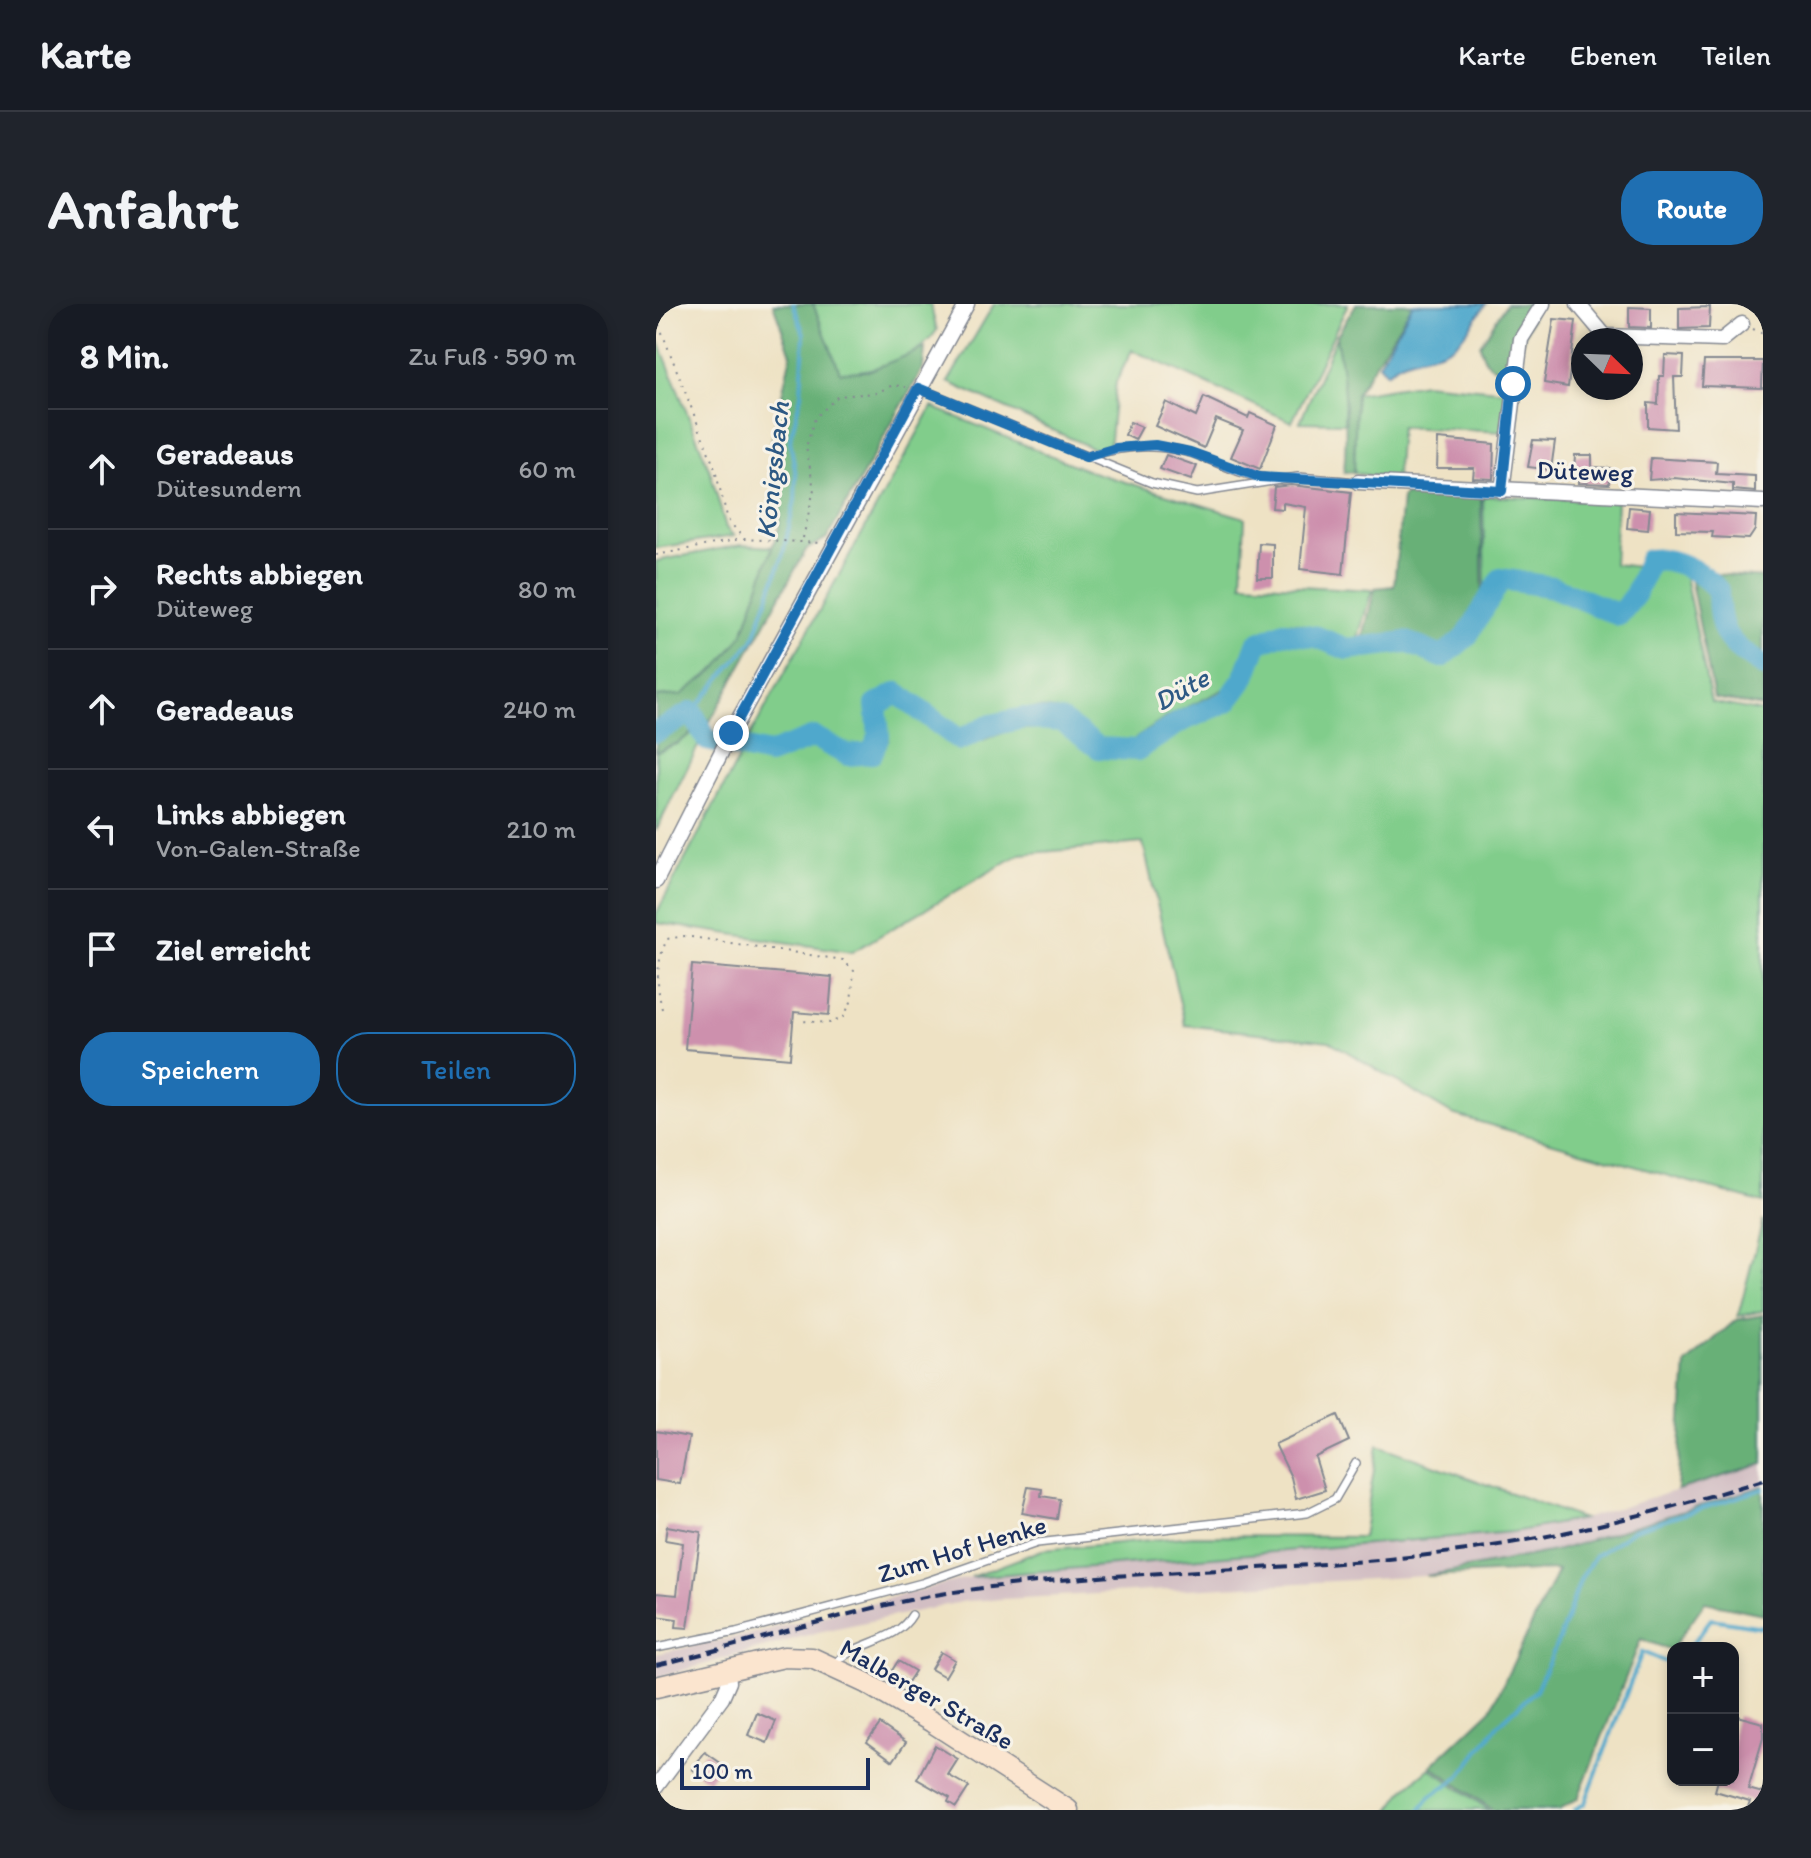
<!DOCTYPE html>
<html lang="de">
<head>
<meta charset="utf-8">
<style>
  :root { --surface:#171b24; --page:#20242c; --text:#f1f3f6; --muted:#9ea1a6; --line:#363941; --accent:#1f6fb2 }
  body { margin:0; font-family:Itim,sans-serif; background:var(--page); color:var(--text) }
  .controls { position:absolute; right:24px; bottom:24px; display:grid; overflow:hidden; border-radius:16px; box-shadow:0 4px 12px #0003 }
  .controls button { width:72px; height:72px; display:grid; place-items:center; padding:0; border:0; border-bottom:2px solid var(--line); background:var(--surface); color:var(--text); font:40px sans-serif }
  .compass { position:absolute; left:915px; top:24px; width:72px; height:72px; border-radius:50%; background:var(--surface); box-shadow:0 4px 12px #0003; rotate:113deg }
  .scale { position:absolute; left:24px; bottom:20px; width:190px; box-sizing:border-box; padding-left:8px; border:4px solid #1b2f5e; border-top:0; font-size:22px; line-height:28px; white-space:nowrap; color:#1b2f5e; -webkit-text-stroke:6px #f7f3e8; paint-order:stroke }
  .stop { position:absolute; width:24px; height:24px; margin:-18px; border:6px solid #1f6fb2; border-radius:50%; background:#fff }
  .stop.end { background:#1f6fb2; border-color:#fff; box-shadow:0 2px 8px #0008 }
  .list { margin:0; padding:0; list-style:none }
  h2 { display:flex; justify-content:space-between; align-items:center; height:104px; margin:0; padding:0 32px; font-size:34px }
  h2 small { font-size:26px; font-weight:400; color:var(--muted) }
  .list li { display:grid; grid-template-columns:52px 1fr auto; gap:24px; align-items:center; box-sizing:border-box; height:120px; padding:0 32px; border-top:2px solid var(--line) }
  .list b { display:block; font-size:30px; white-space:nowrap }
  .list p { margin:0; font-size:26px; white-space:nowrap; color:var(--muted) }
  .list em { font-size:26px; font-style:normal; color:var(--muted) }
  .actions { display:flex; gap:16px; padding:24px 32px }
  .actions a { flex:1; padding:18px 0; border:2px solid var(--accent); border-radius:32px; text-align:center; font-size:28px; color:var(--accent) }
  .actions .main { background:var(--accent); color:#fff }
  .icon { flex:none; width:44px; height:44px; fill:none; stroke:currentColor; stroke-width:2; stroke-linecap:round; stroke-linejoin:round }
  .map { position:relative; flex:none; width:1107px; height:1506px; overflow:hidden; border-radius:32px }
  header { display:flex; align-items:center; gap:48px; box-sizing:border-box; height:112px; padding:0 40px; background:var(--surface); border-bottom:2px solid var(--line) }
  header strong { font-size:38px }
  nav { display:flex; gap:44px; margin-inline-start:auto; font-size:28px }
  .intro { display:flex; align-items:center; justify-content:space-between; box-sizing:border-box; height:192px; padding:0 48px }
  h1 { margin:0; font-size:56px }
  .button { padding:20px 36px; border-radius:32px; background:var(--accent); color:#fff; font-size:28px; font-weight:700 }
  main { display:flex; gap:48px; padding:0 48px }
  aside { flex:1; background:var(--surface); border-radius:32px; box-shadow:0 4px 12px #0003 }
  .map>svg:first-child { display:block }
  .industrial { fill:#d2bec3 }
  .green { fill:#81cd8b; stroke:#4e7e74; stroke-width:2 }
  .forest { fill:#68b077; stroke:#42706a; stroke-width:2 }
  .water { fill:#4fa8cc; stroke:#356c95; stroke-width:2 }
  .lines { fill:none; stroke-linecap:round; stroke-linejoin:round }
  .stream { stroke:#4fa8cc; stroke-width:4 }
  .river { stroke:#4fa8cc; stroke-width:22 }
  .building { fill:#cd90ad }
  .lane-casing { stroke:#848891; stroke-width:10 }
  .street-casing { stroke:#848891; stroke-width:17 }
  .secondary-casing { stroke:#848891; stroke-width:23 }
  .path { stroke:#848891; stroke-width:2; stroke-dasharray:2 6; stroke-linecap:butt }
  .lane { stroke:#fff; stroke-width:7 }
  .street { stroke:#fff; stroke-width:14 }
  .secondary { stroke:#fbe5cf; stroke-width:20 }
  .rail { stroke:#1b2f5e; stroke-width:4; stroke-dasharray:12 6; stroke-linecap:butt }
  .route { stroke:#1f6fb2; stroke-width:10 }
  .labels { text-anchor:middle; stroke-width:6; stroke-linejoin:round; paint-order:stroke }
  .street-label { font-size:26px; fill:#1b2f5e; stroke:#f7f3e8 }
  .water-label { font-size:28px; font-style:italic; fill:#2d5984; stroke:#f7f3e8 }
</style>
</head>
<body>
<header>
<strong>Karte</strong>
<nav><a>Karte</a><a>Ebenen</a><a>Teilen</a></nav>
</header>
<div class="intro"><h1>Anfahrt</h1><a class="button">Route</a></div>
<main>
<aside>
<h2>8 Min.<small>Zu Fuß · 590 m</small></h2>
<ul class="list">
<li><svg class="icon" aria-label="ahead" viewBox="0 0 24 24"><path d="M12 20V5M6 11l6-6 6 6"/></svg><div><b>Geradeaus</b><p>Dütesundern</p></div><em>60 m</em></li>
<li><svg class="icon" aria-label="right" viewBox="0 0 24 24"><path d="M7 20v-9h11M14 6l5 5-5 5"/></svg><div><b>Rechts abbiegen</b><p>Düteweg</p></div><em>80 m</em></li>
<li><svg class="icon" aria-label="ahead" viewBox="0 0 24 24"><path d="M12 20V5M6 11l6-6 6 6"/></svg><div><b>Geradeaus</b></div><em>240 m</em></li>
<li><svg class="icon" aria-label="left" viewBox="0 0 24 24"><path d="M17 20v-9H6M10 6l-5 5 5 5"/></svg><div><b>Links abbiegen</b><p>Von-Galen-Straße</p></div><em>210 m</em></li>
<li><svg class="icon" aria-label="arrive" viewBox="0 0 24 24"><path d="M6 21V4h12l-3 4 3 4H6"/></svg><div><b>Ziel erreicht</b></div></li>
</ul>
<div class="actions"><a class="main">Speichern</a><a>Teilen</a></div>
</aside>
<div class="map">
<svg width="1107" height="1506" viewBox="0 0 1107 1506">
  <rect width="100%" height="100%" fill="#f7f3e8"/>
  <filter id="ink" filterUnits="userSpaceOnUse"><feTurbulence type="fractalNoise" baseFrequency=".0125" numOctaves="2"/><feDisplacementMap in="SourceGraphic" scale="16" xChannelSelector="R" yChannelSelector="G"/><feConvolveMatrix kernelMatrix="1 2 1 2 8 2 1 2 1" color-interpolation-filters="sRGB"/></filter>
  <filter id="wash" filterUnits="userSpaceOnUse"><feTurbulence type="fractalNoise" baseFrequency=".006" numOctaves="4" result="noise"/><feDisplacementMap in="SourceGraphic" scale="32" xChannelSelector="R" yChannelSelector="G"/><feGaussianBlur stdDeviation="1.8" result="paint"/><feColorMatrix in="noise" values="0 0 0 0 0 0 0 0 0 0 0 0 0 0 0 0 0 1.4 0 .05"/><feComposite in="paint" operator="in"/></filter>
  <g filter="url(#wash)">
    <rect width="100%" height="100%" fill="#eee2c4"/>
    <polygon class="industrial" points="1107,1160 1107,1182 903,1246 770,1272 310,1297 162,1328 0,1374 0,1350 90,1331 315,1273 857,1228 927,1215"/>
    <g class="green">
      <path d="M 157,0 L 274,0 L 281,26 C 261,56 220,67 184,69 Z"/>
      <polygon points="338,0 692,0 636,118 476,46 460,78 453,144 438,145 292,78"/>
      <polygon points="0,30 54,167 70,224 78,232 0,244"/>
      <polygon points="680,33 689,82 688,119 644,118"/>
      <polygon points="768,79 852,87 848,128 744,123 740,176 698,169 700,90"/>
      <path d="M 276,103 L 433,167 L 589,214 L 586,279 L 716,286 L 701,337 C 677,342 654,315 628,319 C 617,321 604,330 593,334 L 575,382 L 511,413 L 473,439 C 432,435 443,429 412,411 C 382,394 331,413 304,427 L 245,380 L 213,397 L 216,433 L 213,443 L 193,445 L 156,427 L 111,445 L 91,437 Z"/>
      <polygon points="827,192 961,197 958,260 983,263 973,290 960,305 899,276 841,267 829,288"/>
      <polygon points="85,241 117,243 87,330 61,364 25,391 0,393 0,257"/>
      <polygon points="997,263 1028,267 1055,398 1107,408 1107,899 796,810 673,737 529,721 487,539 364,550 196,648 0,619 0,610 84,452 113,459 158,440 191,459 222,456 233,435 229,405 240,397 304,444 358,425 403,424 439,451 483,454 530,424 575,406 594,380 605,348 630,335 663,340 692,353 750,343 790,358 817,336 847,281 898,289 965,319 987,294"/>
      <polygon points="56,414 0,527 0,448 22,439"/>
      <polygon points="1107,916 1107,1007 1082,1012"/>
      <polygon points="722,1141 927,1215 857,1228 315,1273 386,1246 537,1232 707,1233"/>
      <polygon points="774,1464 833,1506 734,1506 750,1484"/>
    </g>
    <g class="forest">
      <polygon points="117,0 157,0 184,68 212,67 269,44 267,64 171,234 150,246 56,414 22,439 0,448 0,393 25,391 61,364 87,330 123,223 126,185 115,140 135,50"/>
      <path d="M 700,0 L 757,0 L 700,90 L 698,169 L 688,168 C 692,121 689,79 680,33 Z"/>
      <path d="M 850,0 L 881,0 L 855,66 C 834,65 828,61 824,41 Z"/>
      <polygon points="753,187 825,192 827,302 811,332 786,353 751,338 705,342 719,284 738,282 746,194"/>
      <polygon points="1033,268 1107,274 1107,403 1058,394"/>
      <polygon points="1107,1011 1107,1160 1021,1186 1030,1060 1080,1016"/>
      <polygon points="1107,1182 1107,1310 1049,1298 1015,1346 985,1335 922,1494 903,1506 837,1506 775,1462 835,1405 902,1266 770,1272 903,1246"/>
    </g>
    <path class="water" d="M 757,0 L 830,0 C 821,12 811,30 799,40 C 778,56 752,48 731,69 L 723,60 Z"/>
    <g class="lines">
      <g class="stream">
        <polyline points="36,408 97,336 126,254 139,196 140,172 134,136 145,91 148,30 137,0"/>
        <polyline points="1033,1344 1055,1315 1107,1323"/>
        <polyline points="764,1506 774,1493 804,1472 843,1420 880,1386 904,1333 925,1274 939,1252 978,1226 1107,1185"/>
        <polyline points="919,1506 929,1499 986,1348 1017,1361"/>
      </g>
      <path class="river" d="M 0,428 L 36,408 L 51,436 L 113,450 L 158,433 L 192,451 L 216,449 L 223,432 L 220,401 L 241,389 L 304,436 L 331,422 L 368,414 L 406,417 L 443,444 L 481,446 L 524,418 L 572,397 L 589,373 L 601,340 L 628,328 L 661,333 L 691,345 L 751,338 L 786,353 L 811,332 L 845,275 L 897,283 L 963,311 L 979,291 L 993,256 C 1019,253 1045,267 1062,286 C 1063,330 1070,338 1107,362"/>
    </g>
    <g id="blocks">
      <g class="building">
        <polygon points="973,3 995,4 995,24 973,23"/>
        <polygon points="1054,3 1053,24 1023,25 1023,4"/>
        <polygon points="898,15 920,17 912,83 888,79"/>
        <polygon points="1009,51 1028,52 1027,73 1018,73 1020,125 992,123 992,99 1002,100 1003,72 1008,72"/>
        <polygon points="1048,57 1107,57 1106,84 1046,82"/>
        <polygon points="548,93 592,114 594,109 621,121 604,165 575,153 587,126 560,115 548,144 499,122 510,98 540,113"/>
        <polygon points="474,118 486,123 479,136 469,131"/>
        <polygon points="782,135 838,140 837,175 817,174 818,164 781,164"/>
        <polygon points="877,136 899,137 895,166 872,163"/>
        <polygon points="510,151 541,162 535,176 504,165"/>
        <polygon points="919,151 936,151 936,163 954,164 953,180 923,179 923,166 918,166"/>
        <polygon points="995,154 1061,158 1060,170 1099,172 1099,188 1077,186 1077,180 1018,174 993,176"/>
        <polygon points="635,181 695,188 687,270 644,265 650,203 627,199 627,205 616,204 618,183"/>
        <polygon points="973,203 994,205 992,226 971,224"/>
        <polygon points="1020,208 1100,212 1099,226 1093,235 1056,233 1057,228 1020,227"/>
        <polygon points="603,239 617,240 617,274 601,274"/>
        <polygon points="36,661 176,673 173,711 138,708 134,754 29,745"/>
        <polygon points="682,1111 693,1137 659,1153 669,1186 640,1195 635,1173 619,1140"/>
        <polygon points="0,1127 33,1133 24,1180 0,1176"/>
        <polygon points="372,1183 386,1185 385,1192 404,1195 401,1215 366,1209"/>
        <polygon points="11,1222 45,1228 32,1324 20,1323 21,1315 0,1312 0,1289 21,1291 27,1239 9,1236"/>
        <polygon points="285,1348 299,1356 289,1373 275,1365"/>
        <polygon points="242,1357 259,1367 252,1378 235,1368"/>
        <polygon points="101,1409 120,1417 111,1439 92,1431"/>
        <polygon points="1081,1412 1107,1419 1107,1434 1092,1485 1107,1489 1107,1506 1091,1506 1094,1497 1059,1487 1062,1476 1077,1476 1077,1425"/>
        <polygon points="224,1420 250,1438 237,1457 211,1438"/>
        <polygon points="279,1441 302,1455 292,1471 313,1483 300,1503 292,1498 294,1494 261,1475"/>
        <polygon points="49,1448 66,1460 53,1477 36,1465"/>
      </g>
    </g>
  </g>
  <g filter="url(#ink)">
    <use href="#blocks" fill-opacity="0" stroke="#848891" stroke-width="2"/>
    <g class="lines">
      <g class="lane-casing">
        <g id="lane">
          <polyline points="265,85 496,179 541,189 642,173 702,178"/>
          <path d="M 432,152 C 473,141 509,138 549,154 C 568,161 589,172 609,174"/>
          <polyline points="0,1344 80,1328 266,1279 381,1239 651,1209 679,1195 700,1159"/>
          <path d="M 177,1362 C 199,1336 239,1340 256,1311"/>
        </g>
      </g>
      <g class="street-casing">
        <g id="street">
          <polyline points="922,0 949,32 1066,36 1086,20"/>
          <polyline points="702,178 1107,198"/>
          <polyline points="846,187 865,35 887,0"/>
          <polyline points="0,577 75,429 311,0"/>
          <polyline points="0,1483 66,1394 73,1378 72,1366"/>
        </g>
      </g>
      <g class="secondary-casing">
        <polyline id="secondary" points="0,1383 128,1353 156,1354 210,1379 276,1418 412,1506"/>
      </g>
      <g class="path">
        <polyline points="0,13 58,162 72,216 88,235 164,239"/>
        <polyline points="1097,25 1107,30"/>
        <polyline points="147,234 158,185 150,143 159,114 182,92 220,89 237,81 250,83"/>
        <polyline points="0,251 85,235"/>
        <path d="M 6,705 C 0,679 0,660 11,635 L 29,632 L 187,656 L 198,667 L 195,698 L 187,714 L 174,719 L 146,717"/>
      </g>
      <use href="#lane" class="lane"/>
      <use href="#street" class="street"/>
      <use href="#secondary" class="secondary"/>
      <path class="rail" d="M 0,1361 C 104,1338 206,1300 312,1286 C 458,1266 606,1268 753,1253 C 874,1241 991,1212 1107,1176"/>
    </g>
  </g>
  <g class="lines" filter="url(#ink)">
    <polyline class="route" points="75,429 262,84 430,153 460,144 499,141 534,148 603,173 846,187 857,80"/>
  </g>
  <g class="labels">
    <g class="street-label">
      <text transform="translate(929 167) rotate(2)" y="9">Düteweg</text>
      <text transform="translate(306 1245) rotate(-17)" y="9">Zum Hof Henke</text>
      <text transform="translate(271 1390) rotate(30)" y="9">Malberger Straße</text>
    </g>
    <g class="water-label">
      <text transform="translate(116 166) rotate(-84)" y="10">Königsbach</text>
      <text transform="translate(525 385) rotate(-29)" y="10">Düte</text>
    </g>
  </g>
</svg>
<div class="controls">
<button>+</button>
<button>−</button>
</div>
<svg class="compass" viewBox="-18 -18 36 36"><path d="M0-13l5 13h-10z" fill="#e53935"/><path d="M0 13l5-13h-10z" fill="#9ea1a6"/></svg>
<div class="scale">100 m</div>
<div class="stop" style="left:857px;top:80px"></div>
<div class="stop end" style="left:75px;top:429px"></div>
</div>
</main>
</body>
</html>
